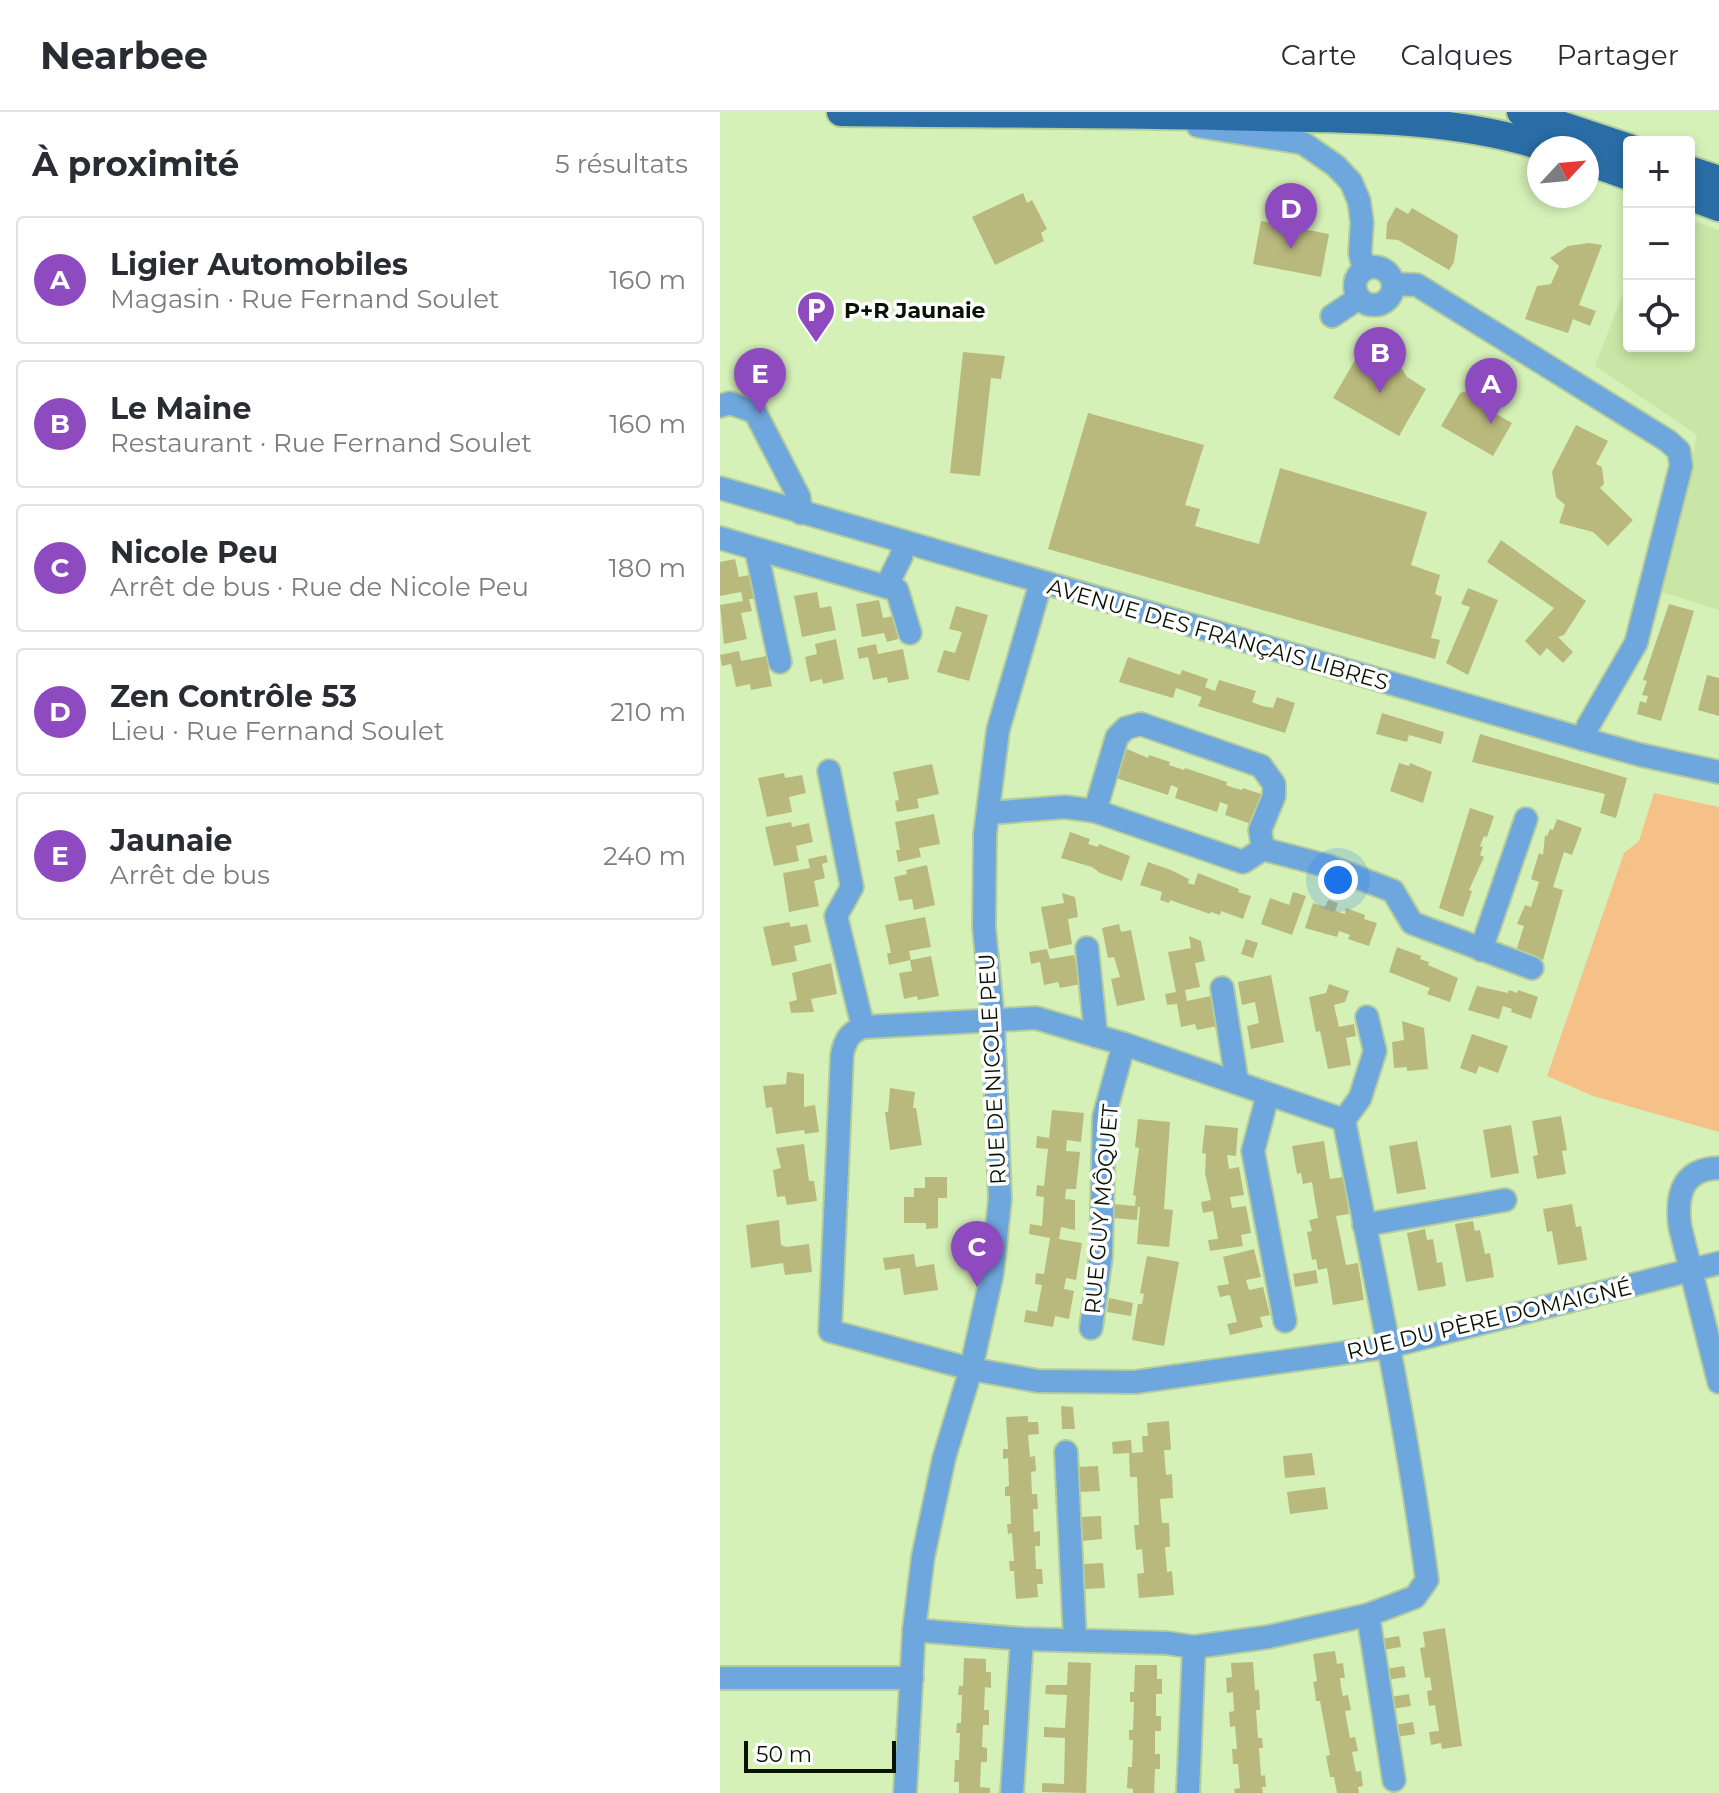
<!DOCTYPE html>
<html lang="fr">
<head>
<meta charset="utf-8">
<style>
  :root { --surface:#fff; --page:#f7f7f7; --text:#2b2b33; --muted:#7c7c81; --line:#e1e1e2; --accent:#8e4bc0 }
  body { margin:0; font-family:Montserrat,sans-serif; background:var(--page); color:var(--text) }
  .controls { position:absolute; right:24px; top:24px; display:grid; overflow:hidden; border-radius:8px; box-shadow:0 4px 12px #0003 }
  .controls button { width:72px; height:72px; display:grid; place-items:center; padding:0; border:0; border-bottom:2px solid var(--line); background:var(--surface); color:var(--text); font:40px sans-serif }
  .compass { position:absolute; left:807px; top:24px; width:72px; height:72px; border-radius:50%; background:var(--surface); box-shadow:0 4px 12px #0003; rotate:64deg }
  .scale { position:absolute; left:24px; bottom:20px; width:152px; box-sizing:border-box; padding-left:8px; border:4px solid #0a1201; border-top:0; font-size:22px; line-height:28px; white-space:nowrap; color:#0a1201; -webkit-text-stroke:6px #fff; paint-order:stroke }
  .you { position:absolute; left:618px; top:768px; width:28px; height:28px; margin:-20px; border:6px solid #fff; border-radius:50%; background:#1a73e8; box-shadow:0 0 0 12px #1a73e833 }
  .badge { display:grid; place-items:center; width:52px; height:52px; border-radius:50%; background:var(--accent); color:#fff; font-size:26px; font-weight:700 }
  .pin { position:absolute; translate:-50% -66px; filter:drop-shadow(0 2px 4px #0008) }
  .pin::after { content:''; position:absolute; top:42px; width:28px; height:24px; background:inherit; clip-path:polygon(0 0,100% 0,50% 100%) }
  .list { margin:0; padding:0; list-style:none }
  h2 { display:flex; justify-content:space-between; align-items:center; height:104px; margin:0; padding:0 32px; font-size:34px }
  h2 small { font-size:26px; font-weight:400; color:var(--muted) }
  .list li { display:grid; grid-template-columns:52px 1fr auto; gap:24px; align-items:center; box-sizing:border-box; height:128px; margin:0 16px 16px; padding:0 16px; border:2px solid var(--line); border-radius:8px }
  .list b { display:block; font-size:30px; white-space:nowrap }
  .list p { margin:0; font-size:26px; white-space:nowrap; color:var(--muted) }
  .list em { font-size:26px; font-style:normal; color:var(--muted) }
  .icon { flex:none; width:44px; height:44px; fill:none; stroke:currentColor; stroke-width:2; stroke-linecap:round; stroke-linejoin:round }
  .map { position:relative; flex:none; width:999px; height:1681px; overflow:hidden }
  header { display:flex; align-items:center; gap:48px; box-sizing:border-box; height:112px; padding:0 40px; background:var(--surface); border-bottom:2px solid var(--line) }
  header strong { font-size:38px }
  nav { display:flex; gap:44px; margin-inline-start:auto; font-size:28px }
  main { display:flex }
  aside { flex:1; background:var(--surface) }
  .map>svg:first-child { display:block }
  .built { fill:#c9e6a6 }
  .green { fill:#f5c189 }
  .building { fill:#b9b97d }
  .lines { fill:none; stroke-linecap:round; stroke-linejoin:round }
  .minor-casing { stroke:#b5cd9b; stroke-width:26 }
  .major-casing { stroke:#b5cd9b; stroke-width:32 }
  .minor { stroke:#6ea7dd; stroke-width:22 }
  .major { stroke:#2a6da6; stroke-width:28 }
  .labels { text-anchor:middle; stroke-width:7; stroke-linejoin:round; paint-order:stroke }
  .poi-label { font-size:22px; font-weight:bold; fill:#0a1201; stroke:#fff; text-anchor:start }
  .street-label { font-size:22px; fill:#0a1201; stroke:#fff }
</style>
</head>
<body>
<header>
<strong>Nearbee</strong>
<nav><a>Carte</a><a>Calques</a><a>Partager</a></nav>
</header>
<main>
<aside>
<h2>À proximité<small>5 résultats</small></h2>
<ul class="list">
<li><span class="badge">A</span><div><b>Ligier Automobiles</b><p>Magasin · Rue Fernand Soulet</p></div><em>160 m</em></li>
<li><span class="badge">B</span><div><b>Le Maine</b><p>Restaurant · Rue Fernand Soulet</p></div><em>160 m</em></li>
<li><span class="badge">C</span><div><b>Nicole Peu</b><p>Arrêt de bus · Rue de Nicole Peu</p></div><em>180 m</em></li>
<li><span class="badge">D</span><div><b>Zen Contrôle 53</b><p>Lieu · Rue Fernand Soulet</p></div><em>210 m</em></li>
<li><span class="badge">E</span><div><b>Jaunaie</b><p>Arrêt de bus</p></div><em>240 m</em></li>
</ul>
</aside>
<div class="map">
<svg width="999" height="1681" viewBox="0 0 999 1681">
  <rect width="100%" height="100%" fill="#d6f1b8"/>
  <polygon class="built" points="969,107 999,118 999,498 942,480 977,323 875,254 909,166 909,234 969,234"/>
  <polygon class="green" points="934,681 999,695 999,1020 873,984 827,964 904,741 919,729"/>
  <g class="building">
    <polygon points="303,81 307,91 312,88 327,117 321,121 324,129 275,153 252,105"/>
    <polygon points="676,95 688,102 692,96 738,123 734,150 729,158 678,128 666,127 667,111"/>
    <polygon points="541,109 609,122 601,165 533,152"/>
    <polygon points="869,131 882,133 859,193 876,199 870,214 853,207 848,221 805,207 817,174 831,172 839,154 830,146 848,134"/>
    <polygon points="641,238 674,257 680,254 687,265 706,277 679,324 613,286"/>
    <polygon points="243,240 285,244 281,267 271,266 260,364 230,361"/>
    <polygon points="751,278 764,286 767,297 792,311 773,344 721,314 740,281"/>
    <polygon points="368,301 484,333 465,393 480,397 475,414 539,432 560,356 707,400 691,453 720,463 715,482 722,485 711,526 720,528 715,547 328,437"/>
    <polygon points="856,313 888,329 876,352 882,355 884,372 880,376 913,408 888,434 873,420 839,411 845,393 836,385 832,360"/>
    <polygon points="781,428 866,489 844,523 838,525 853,540 843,551 827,536 820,544 805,529 834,496 767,450"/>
    <polygon points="15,447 19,465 29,463 34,487 29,487 32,499 21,501 27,527 4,532 0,493 23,489 21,480 0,484 0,450"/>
    <polygon points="748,476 778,488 748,563 726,551 750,495 741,492"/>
    <polygon points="97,480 100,496 111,494 116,518 82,525 74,484"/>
    <polygon points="159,488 163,506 173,504 178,527 167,530 164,521 142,525 136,492"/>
    <polygon points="949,492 974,499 941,609 917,602 920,589 926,591 928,584 922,583 927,569 923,568"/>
    <polygon points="236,494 268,503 249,569 217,560 224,538 235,541 242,520 229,517"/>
    <polygon points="116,527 124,567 103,572 102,567 90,570 85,545 97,542 95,532"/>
    <polygon points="156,532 158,542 183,537 189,567 168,571 167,565 153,568 148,545 139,547 137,536"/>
    <polygon points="19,539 21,549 46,544 52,574 31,578 30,572 16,575 11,552 2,554 0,543"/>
    <polygon points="408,545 460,563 462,558 488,567 485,575 495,579 499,568 536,579 532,590 542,594 553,596 557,585 575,591 565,621 478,594 482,585 456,576 453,586 399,570"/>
    <polygon points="987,563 999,566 999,604 978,598"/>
    <polygon points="662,601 724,620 721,632 689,623 687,630 656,622"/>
    <polygon points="760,622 907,666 896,706 880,701 885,682 752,650"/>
    <polygon points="400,634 428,646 429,643 450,650 449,653 464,658 465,656 507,670 506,673 514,676 522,678 523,676 544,683 534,713 505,703 508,693 500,690 497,700 455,686 458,676 451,673 448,683 390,664"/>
    <polygon points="679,651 689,654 690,651 712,660 703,691 670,679"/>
    <polygon points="212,652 219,682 197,687 199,696 177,700 175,689 179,688 173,660"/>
    <polygon points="64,661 65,666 82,663 86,681 69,685 72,700 47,705 38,666"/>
    <polygon points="750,696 774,704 767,725 764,724 760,734 763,735 760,743 764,745 749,778 752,779 743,805 719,796"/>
    <polygon points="214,702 220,732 199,736 201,745 178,750 176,738 180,738 175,710"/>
    <polygon points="837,707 862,716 852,743 844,740 833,775 843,778 823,848 796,839 804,814 797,812 805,793 811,795 819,770 811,767 819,741 823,743 825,723 827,724 830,717 833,718"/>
    <polygon points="71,710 72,715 89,711 93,730 76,734 79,749 54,754 45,715"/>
    <polygon points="350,720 370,727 368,732 378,735 379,732 410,744 402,769 380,761 372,755 341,746"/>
    <polygon points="106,743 108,750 102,752 105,766 94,769 99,794 69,800 63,761 90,756 88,747"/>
    <polygon points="428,750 451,758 469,767 468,771 474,773 478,761 519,777 518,780 531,784 523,807 501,799 500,803 491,800 490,802 450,788 449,791 440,788 442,780 420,773"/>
    <polygon points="207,753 215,793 194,798 192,787 179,789 174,765 187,762 186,758"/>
    <polygon points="573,780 586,784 572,823 541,812 550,786 569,793"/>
    <polygon points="342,781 355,785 358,805 348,807 352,832 329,837 321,795 344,791"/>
    <polygon points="608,788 618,791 615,799 625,802 626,796 645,803 644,807 657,811 649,834 628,827 630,823 619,819 617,825 585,816 593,791 605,795"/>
    <polygon points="205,805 211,835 189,839 191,848 211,844 219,884 198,888 197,884 184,887 179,861 192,859 190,848 169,853 167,841 171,841 165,813"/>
    <polygon points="69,810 71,815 87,812 91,830 74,834 77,849 52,854 43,815"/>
    <polygon points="399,812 401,820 411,818 425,888 397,894 391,867 400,865 394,845 388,846 382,816"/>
    <polygon points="469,824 481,829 485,849 475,851 480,875 465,878 467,889 491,884 497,914 477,918 475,912 461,915 457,892 447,893 445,882 456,880 448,840 471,836"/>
    <polygon points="526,827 538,831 533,846 521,842"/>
    <polygon points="677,835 701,844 700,847 709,850 708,853 738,866 730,890 707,882 710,876 669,860"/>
    <polygon points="327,837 330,847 354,843 361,872 340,876 338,870 324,873 320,850 311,852 309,840"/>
    <polygon points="111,851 117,882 91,887 94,900 71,901 69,890 77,888 72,861"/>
    <polygon points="551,863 564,930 531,937 527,914 539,911 535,890 522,893 518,870"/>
    <polygon points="609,872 629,879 625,890 614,893 619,915 634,912 636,924 626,926 631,953 608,957 600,919 596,920 589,885 606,881"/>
    <polygon points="757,874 788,881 789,878 797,881 798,878 818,885 811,907 791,900 792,897 783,894 779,907 748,898"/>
    <polygon points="682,909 704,916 708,957 687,959 687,955 674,956 672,930 684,928"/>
    <polygon points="752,922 788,934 778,961 759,954 756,962 740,956"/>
    <polygon points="67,960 84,962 84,995 95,993 99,1020 85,1022 84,1018 56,1022 52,995 46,996 43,974 66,972"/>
    <polygon points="170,976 195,980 193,996 196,996 202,1033 170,1038 165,1000 168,1000"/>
    <polygon points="332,998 364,1001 361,1030 347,1028 346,1039 360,1040 356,1077 346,1077 345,1087 355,1088 355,1118 341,1115 339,1127 362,1131 356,1168 346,1166 344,1177 354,1179 349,1207 335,1204 333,1215 304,1210 306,1198 317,1200 322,1173 315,1172 316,1161 324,1162 330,1126 309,1122 310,1112 322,1114 324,1085 316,1084 317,1073 324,1074 328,1037 316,1036 317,1024 329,1026"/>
    <polygon points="841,1004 847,1038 842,1039 846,1062 817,1067 813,1044 818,1043 812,1009"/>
    <polygon points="418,1007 450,1010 444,1097 453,1098 449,1135 417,1132 420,1095 418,1095 417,1108 393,1106 394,1092 415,1094 416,1084 413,1083 419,1036 415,1035"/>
    <polygon points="485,1013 518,1016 516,1044 507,1043 509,1057 519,1055 524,1083 510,1085 512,1096 526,1094 531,1121 521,1123 523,1134 490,1139 488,1128 498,1127 493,1099 483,1101 481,1090 491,1088 485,1061 486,1042 482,1041"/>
    <polygon points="791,1013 799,1061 771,1066 763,1018"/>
    <polygon points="604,1029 610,1067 623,1065 629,1102 616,1104 626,1153 638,1151 644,1188 613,1193 607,1156 598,1158 596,1147 592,1148 587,1120 592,1119 589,1108 598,1106 592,1070 583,1072 581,1061 577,1062 572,1034"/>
    <polygon points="697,1029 706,1077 677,1082 669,1034"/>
    <polygon points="84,1032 89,1069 94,1069 97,1089 67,1093 65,1084 57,1085 53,1058 61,1056 56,1036"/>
    <polygon points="205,1065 227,1065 227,1086 218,1086 218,1116 206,1117 206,1111 184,1111 184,1085 194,1085 194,1076 205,1076"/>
    <polygon points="852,1092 856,1115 861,1114 867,1148 838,1153 832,1119 827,1120 823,1097"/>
    <polygon points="59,1108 61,1133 66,1135 89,1132 92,1160 65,1163 63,1151 31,1156 26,1113"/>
    <polygon points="753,1109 755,1119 760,1118 765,1142 770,1141 774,1165 746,1170 735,1112"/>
    <polygon points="705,1117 707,1128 713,1127 717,1151 722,1150 726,1174 698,1179 687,1121"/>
    <polygon points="534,1137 541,1165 526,1168 529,1178 543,1175 550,1203 540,1205 543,1215 510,1223 507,1212 517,1210 510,1183 500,1185 497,1174 509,1172 503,1145"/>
    <polygon points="194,1142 196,1155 214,1152 218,1178 184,1183 180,1156 165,1158 163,1146"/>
    <polygon points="427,1144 459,1150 444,1234 412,1228 418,1192 422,1192 424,1182 420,1181"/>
    <polygon points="596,1158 598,1171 575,1175 573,1162"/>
    <polygon points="389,1186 413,1191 411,1204 387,1200"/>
    <polygon points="341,1294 353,1295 355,1317 342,1317"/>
    <polygon points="308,1304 308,1310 318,1310 319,1322 308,1323 310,1345 315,1344 316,1359 311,1360 312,1382 317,1382 318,1397 313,1397 314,1420 320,1419 320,1434 315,1434 316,1457 322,1457 323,1472 317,1472 318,1485 296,1487 294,1459 290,1459 289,1449 294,1449 292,1421 288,1422 287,1412 291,1412 290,1384 285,1384 285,1375 289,1374 288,1346 283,1347 283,1337 288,1337 286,1305"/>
    <polygon points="449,1309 451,1338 444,1338 446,1363 452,1362 453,1386 440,1387 442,1411 449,1411 450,1435 445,1435 446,1447 447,1460 452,1459 454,1483 419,1486 417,1462 424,1461 422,1437 416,1438 414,1413 419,1413 417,1365 410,1365 409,1341 393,1342 392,1330 411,1328 412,1341 423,1340 422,1324 428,1324 427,1311"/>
    <polygon points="592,1341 595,1363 565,1366 563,1344"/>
    <polygon points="378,1354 380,1379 359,1380 358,1355"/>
    <polygon points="605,1375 608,1397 570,1402 567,1380"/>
    <polygon points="381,1404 382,1427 362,1429 360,1405"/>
    <polygon points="383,1451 385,1476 365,1477 363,1452"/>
    <polygon points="725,1516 742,1634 722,1637 721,1631 711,1633 709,1620 719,1619 715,1593 709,1594 707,1579 712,1578 710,1565 705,1566 700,1536 705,1535 703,1520"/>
    <polygon points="679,1524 681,1535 663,1538 661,1527"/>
    <polygon points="615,1539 617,1552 623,1551 625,1566 620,1566 621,1575 623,1584 628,1583 631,1598 625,1599 630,1626 635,1625 638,1639 632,1640 636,1660 641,1659 643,1674 638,1675 639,1681 617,1681 614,1665 610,1665 606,1644 610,1643 600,1589 596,1589 595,1580 593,1570 597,1569 593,1542"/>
    <polygon points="244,1546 266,1547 266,1560 271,1560 271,1576 265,1575 264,1598 269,1598 269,1613 263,1613 262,1635 267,1636 267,1650 261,1650 260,1675 270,1676 270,1681 239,1681 239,1670 234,1670 235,1648 239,1648 240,1621 236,1621 237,1611 241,1611 242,1583 238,1583 239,1574 243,1574"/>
    <polygon points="348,1550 371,1551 366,1681 322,1680 322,1671 344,1672 345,1626 324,1625 324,1615 345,1616 347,1583 325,1582 326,1573 347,1573"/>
    <polygon points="533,1550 535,1578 539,1578 540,1598 536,1598 538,1626 542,1626 543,1636 539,1636 541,1664 545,1663 546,1675 542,1675 543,1681 515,1681 514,1677 520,1676 518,1652 513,1652 512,1637 517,1637 515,1614 510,1615 509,1600 514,1599 513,1580 507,1581 506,1566 512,1565 511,1551"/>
    <polygon points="415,1553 437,1553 437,1567 442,1567 442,1582 436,1582 436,1604 441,1604 441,1619 435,1619 435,1642 440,1642 440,1657 435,1657 434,1681 413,1681 413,1677 407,1676 408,1655 412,1655 413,1628 409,1628 409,1618 413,1618 414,1590 410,1590 410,1580 414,1580"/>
    <polygon points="684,1554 686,1565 667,1568 666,1557"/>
    <polygon points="689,1582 691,1594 672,1597 670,1585"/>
    <polygon points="693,1610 695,1622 677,1625 675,1613"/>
  </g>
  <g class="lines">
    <g class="minor-casing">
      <g id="minor">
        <polyline points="478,14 583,31 616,54 631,70 639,89 642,110 640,141 644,158"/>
        <circle cx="654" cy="174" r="19"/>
        <polyline points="673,172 697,173 948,329 959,339 961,354 916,531 868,614 863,627"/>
        <polyline points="612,204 639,186"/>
        <polyline points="0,294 10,291 35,300 79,385 81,401"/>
        <polyline points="0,376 863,627 921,643 999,660"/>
        <polyline points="0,426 177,478 190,521"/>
        <polyline points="36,437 60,550"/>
        <polyline points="167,473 181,445 184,431"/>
        <polyline points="109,659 132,775 116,804 143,915"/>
        <polyline points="375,699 397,625 406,616 421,612 541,654 554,672 554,684 540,718 543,737"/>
        <polyline points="268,701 345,695 375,699 523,750 543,737 608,754 673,779 692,811 812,856"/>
        <polyline points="367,836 376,924"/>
        <polyline points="761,838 806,707"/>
        <polyline points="502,876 517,970"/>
        <polyline points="548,982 533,1039 565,1209"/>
        <polyline points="624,1008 640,986 655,939 647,905"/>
        <path d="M 999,1056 C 961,1057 956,1084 960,1115 L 999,1270"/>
        <polyline points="644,1113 785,1088"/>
        <polyline points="371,1216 381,1144 384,1005 404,932"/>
        <polyline points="346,1340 355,1528"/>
        <polyline points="648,1503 674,1668"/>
        <path d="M 194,1518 L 302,1527 L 447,1531 L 474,1535 L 548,1525 L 648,1503 L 695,1485 L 707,1468 C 687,1314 654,1161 624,1008 L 404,932 L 316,906 L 143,915 C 129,921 125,928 122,943 L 110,1219 L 251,1257 L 318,1269 L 415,1270 L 667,1235 L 999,1151"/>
        <polyline points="0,1566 192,1566"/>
        <polyline points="185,1681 194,1518 203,1445 224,1346 251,1257 272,1162 280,1087 273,907 264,815 265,722 278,618 321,470"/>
        <polyline points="292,1681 302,1527"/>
        <polyline points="468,1681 474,1535"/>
      </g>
    </g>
    <g class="major-casing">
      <g id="major">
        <path d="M 121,0 C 260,2 400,1 539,5 C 635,7 736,5 828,36"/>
        <polyline points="801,0 909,36"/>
        <polyline points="867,49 909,64"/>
        <polyline points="969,58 999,68"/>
        <polyline points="969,84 999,95"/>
      </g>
    </g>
    <use href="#minor" class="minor"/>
    <use href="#major" class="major"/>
  </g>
  <defs>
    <g id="parking-pin" transform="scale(2)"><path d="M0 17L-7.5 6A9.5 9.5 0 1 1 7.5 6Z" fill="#8e4bc0" stroke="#fff"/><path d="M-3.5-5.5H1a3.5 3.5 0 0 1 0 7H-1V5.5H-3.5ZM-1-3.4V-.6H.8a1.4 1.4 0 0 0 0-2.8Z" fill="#fff"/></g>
  </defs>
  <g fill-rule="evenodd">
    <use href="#parking-pin" x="96" y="198"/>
  </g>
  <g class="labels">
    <g class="poi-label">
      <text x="124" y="206">P+R Jaunaie</text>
    </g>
    <g class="street-label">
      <text transform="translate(498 522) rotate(16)" y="8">AVENUE DES FRANÇAIS LIBRES</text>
      <text transform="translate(272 957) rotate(-93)" y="8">RUE DE NICOLE PEU</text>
      <text transform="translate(381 1097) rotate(-85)" y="8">RUE GUY MÔQUET</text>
      <text transform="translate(769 1207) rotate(-13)" y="8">RUE DU PÈRE DOMAIGNÉ</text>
    </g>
  </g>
</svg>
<div class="controls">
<button>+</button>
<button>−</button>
<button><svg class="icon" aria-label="locate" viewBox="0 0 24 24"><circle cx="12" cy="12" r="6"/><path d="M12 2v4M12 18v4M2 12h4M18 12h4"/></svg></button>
</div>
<svg class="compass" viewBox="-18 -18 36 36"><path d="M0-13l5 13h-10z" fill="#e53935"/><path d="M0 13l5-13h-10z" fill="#7c7c81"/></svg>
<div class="scale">50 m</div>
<div class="you"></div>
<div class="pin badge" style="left:771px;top:312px">A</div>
<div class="pin badge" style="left:660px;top:281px">B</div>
<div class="pin badge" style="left:257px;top:1175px">C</div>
<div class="pin badge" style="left:571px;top:137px">D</div>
<div class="pin badge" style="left:40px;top:302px">E</div>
</div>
</main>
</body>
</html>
